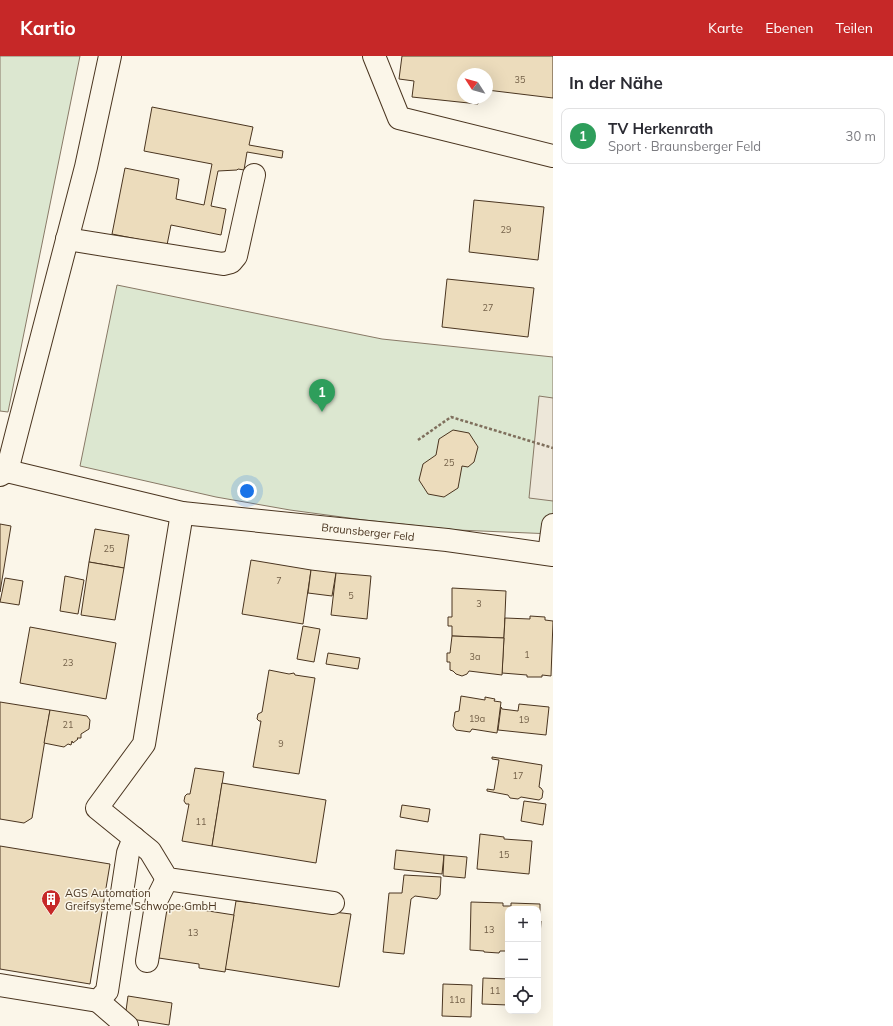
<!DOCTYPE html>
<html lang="de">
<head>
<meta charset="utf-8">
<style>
  :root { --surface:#fff; --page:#f2f2f3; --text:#2b2b33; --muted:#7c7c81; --line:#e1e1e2; --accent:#c62828 }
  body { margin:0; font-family:Mulish,sans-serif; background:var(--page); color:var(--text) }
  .controls { position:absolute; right:12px; bottom:12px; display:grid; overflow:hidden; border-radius:8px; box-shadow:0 4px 16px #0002 }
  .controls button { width:36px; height:36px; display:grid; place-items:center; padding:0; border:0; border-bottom:1px solid var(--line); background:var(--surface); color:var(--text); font:20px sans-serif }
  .compass { position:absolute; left:457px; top:12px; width:36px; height:36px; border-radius:50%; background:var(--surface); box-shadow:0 4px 16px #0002; rotate:306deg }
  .you { position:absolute; left:247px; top:435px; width:14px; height:14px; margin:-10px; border:3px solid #fff; border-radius:50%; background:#1a73e8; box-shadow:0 0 0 6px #1a73e833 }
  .badge { display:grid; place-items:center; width:26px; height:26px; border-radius:50%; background:var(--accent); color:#fff; font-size:13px; font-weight:700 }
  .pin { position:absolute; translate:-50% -33px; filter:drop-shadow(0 1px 2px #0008) }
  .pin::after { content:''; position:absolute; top:21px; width:14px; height:12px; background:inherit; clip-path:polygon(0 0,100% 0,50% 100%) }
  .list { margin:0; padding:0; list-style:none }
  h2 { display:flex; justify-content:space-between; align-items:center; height:52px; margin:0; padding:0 16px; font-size:17px }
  h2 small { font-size:13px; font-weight:400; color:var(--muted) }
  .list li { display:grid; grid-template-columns:26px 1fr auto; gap:12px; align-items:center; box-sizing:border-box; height:56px; margin:0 8px 8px; padding:0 8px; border:1px solid var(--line); border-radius:8px }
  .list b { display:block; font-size:15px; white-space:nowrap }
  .list p { margin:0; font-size:13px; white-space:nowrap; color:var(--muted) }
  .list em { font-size:13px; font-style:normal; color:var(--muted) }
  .icon { flex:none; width:22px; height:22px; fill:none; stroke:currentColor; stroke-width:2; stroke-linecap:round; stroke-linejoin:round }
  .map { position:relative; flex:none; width:553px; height:970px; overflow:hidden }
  header { display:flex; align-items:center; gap:24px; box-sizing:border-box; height:56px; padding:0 20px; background:var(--accent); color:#fff }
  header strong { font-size:19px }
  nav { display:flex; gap:22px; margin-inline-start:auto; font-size:14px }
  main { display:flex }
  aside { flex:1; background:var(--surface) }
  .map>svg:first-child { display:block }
  .green { fill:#dce7d0; stroke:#887966 }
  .parking { fill:#ede7d9; stroke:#887966 }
  .building { fill:#ecdcbc; stroke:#4a3520 }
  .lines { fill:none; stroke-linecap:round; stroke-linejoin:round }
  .minor-casing { stroke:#4a3520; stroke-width:24 }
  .path { stroke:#7f6f5c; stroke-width:2.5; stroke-dasharray:3 2; stroke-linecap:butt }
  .minor { stroke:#fbf6e9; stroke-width:22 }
  .labels { text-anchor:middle; stroke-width:3; stroke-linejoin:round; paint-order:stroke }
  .number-label { font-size:9px; fill:#725f47 }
  .street-label { font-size:11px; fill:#4a3520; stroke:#fbf6e9 }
  .poi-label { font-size:11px; fill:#4a3520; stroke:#fbf6e9; text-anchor:start }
</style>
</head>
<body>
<header>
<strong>Kartio</strong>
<nav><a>Karte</a><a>Ebenen</a><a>Teilen</a></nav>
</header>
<main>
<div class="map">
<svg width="553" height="970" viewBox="0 0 553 970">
  <rect width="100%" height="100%" fill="#fbf6e9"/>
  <g class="green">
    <polygon points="0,0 80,0 8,356 0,355"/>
    <polygon points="117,229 382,283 553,301 553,478 457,474 364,464 290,454 216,441 80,410"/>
  </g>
  <polygon class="parking" points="539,340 553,342 553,445 529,442"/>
  <g class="building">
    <polygon points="402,0 553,0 553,42 487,34 487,18 463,18 463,42 479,42 478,48 412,41 414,25 399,23"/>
    <polygon points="152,51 253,71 249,89 283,95 282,102 247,96 244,114 238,113 237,114 218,115 211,150 226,153 221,179 171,169 167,189 112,178 125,112 179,123 176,143 204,149 212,108 144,95"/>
    <polygon points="474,144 544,151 538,204 469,196"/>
    <polygon points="447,223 534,232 528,281 442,271"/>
    <polygon points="453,374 469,377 478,391 474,406 468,411 462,410 458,432 444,441 428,438 419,424 423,408 436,399 439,383"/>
    <polygon points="0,468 11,470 0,536"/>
    <polygon points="95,473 129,479 124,512 89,506"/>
    <polygon points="251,504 311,514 303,568 242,558"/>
    <polygon points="89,506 124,512 115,564 81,559"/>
    <polygon points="311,514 336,517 332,540 308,537"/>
    <polygon points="336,517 371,520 367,563 331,559"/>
    <polygon points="65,520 84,524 78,558 60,555"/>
    <polygon points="5,522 23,525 19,549 0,546"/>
    <polygon points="452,532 506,535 504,582 452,580 452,570 448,570 448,561 452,561"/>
    <polygon points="530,560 545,561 545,564 553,565 551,620 542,619 542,621 527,621 527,619 502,617 505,562 530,563"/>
    <polygon points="303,570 320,573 314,606 297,603"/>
    <polygon points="30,571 116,587 106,643 20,627"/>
    <polygon points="452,580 504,582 502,619 469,615 467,618 462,620 456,618 453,615 450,614 450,606 447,606 447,597 450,597"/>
    <polygon points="328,597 360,602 358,613 326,608"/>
    <polygon points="269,614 289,618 294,617 295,619 315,622 299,718 253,711 261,665 259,665 257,663 258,658 262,656"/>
    <polygon points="461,640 485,644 485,641 495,643 494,645 501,646 497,677 472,673 470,676 456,674 453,670 455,656 459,655"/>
    <polygon points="0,646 50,654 32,762 24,767 0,763"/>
    <polygon points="519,648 549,651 546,679 498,674 501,651 502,653 518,655"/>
    <polygon points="50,654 87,660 90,664 89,673 81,678 81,682 77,682 78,683 73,687 72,685 71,689 68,688 64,691 44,687"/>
    <polygon points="492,701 542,709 539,731 541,732 543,735 542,742 539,744 521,741 518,743 510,742 508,739 487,735 487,733 494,734 499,704 492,703"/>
    <polygon points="195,712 224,716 212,790 182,785 189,748 186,748 184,745 185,740 187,738 190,738"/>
    <polygon points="222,727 326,744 316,807 212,790"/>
    <polygon points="524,745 546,748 543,769 521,765"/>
    <polygon points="402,749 430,753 428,766 400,761"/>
    <polygon points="480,778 504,781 504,783 532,785 529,818 477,813"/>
    <polygon points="0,790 110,808 90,928 0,913"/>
    <polygon points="396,794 444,799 442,818 394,813"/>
    <polygon points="444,799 467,801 465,822 443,820"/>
    <polygon points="404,819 441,821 440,839 437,843 415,840 411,843 404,898 383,896 389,837 402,837"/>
    <polygon points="236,845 351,858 339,931 225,913"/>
    <polygon points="471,846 503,847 503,850 511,850 511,847 540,848 540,865 541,865 539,896 538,853 508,853 508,897 508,895 500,895 499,897 484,896 484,895 470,894"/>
    <polygon points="161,847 192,852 198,848 202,854 234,859 225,916 199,912 199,908 152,901"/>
    <polygon points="483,922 508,923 508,949 482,948"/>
    <polygon points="443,928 472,929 471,961 442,960"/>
    <polygon points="128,940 172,947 169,969 125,962"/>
  </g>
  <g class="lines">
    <g class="minor-casing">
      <g id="minor">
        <polyline points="374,0 399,62 553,100"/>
        <polyline points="67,183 223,208 231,206 236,200 254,119"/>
        <polyline points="7,415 182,457 447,484 553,499"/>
        <polyline points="0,419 7,415 17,376 86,111 110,0"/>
        <polyline points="182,457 144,688 97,752 150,795 167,823 333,847"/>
        <polyline points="549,498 553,469"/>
        <polyline points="147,905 157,843 167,823"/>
        <polyline points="0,929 98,945 107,935 128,797 134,782"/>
        <polyline points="98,945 127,970"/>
      </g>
    </g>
    <polyline class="path" points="418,384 451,361 553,392"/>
    <use href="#minor" class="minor"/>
  </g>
  <defs>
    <g id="building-pin" transform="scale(1)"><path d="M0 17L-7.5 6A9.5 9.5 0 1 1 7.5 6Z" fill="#c62828" stroke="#fbf6e9"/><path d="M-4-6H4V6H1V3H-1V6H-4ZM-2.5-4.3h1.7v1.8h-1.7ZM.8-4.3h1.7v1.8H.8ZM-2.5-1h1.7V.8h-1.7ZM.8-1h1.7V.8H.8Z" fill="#fff"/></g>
  </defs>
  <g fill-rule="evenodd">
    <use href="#building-pin" x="51" y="843"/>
  </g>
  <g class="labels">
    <g class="number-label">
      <text x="520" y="27">35</text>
      <text x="506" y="177">29</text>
      <text x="488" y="255">27</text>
      <text x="449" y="410">25</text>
      <text x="109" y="496">25</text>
      <text x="279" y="528">7</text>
      <text x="351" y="543">5</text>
      <text x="479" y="551">3</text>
      <text x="527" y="602">1</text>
      <text x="475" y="604">3a</text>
      <text x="68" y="610">23</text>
      <text x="477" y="666">19a</text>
      <text x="524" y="667">19</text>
      <text x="68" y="672">21</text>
      <text x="281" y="691">9</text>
      <text x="518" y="723">17</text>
      <text x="201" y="769">11</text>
      <text x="504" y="802">15</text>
      <text x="489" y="877">13</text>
      <text x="193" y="880">13</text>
      <text x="495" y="938">11</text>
      <text x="457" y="947">11a</text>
    </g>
    <g class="street-label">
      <text transform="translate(368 476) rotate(6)" y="4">Braunsberger Feld</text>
    </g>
    <g class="poi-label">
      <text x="65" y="841">AGS Automation<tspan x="65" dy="13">Greifsysteme Schwope GmbH</tspan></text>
    </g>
  </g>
</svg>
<div class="controls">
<button>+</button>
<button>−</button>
<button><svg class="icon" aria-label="locate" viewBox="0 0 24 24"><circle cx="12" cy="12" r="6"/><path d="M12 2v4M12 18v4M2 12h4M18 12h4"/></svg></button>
</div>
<svg class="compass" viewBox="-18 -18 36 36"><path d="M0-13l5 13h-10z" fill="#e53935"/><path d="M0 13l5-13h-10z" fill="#7c7c81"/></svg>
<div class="you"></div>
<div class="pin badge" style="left:322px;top:356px;background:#2e9e5b">1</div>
</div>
<aside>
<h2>In der Nähe<small></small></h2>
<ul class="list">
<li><span class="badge" style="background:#2e9e5b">1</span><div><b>TV Herkenrath</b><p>Sport · Braunsberger Feld</p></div><em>30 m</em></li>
</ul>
</aside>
</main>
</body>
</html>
